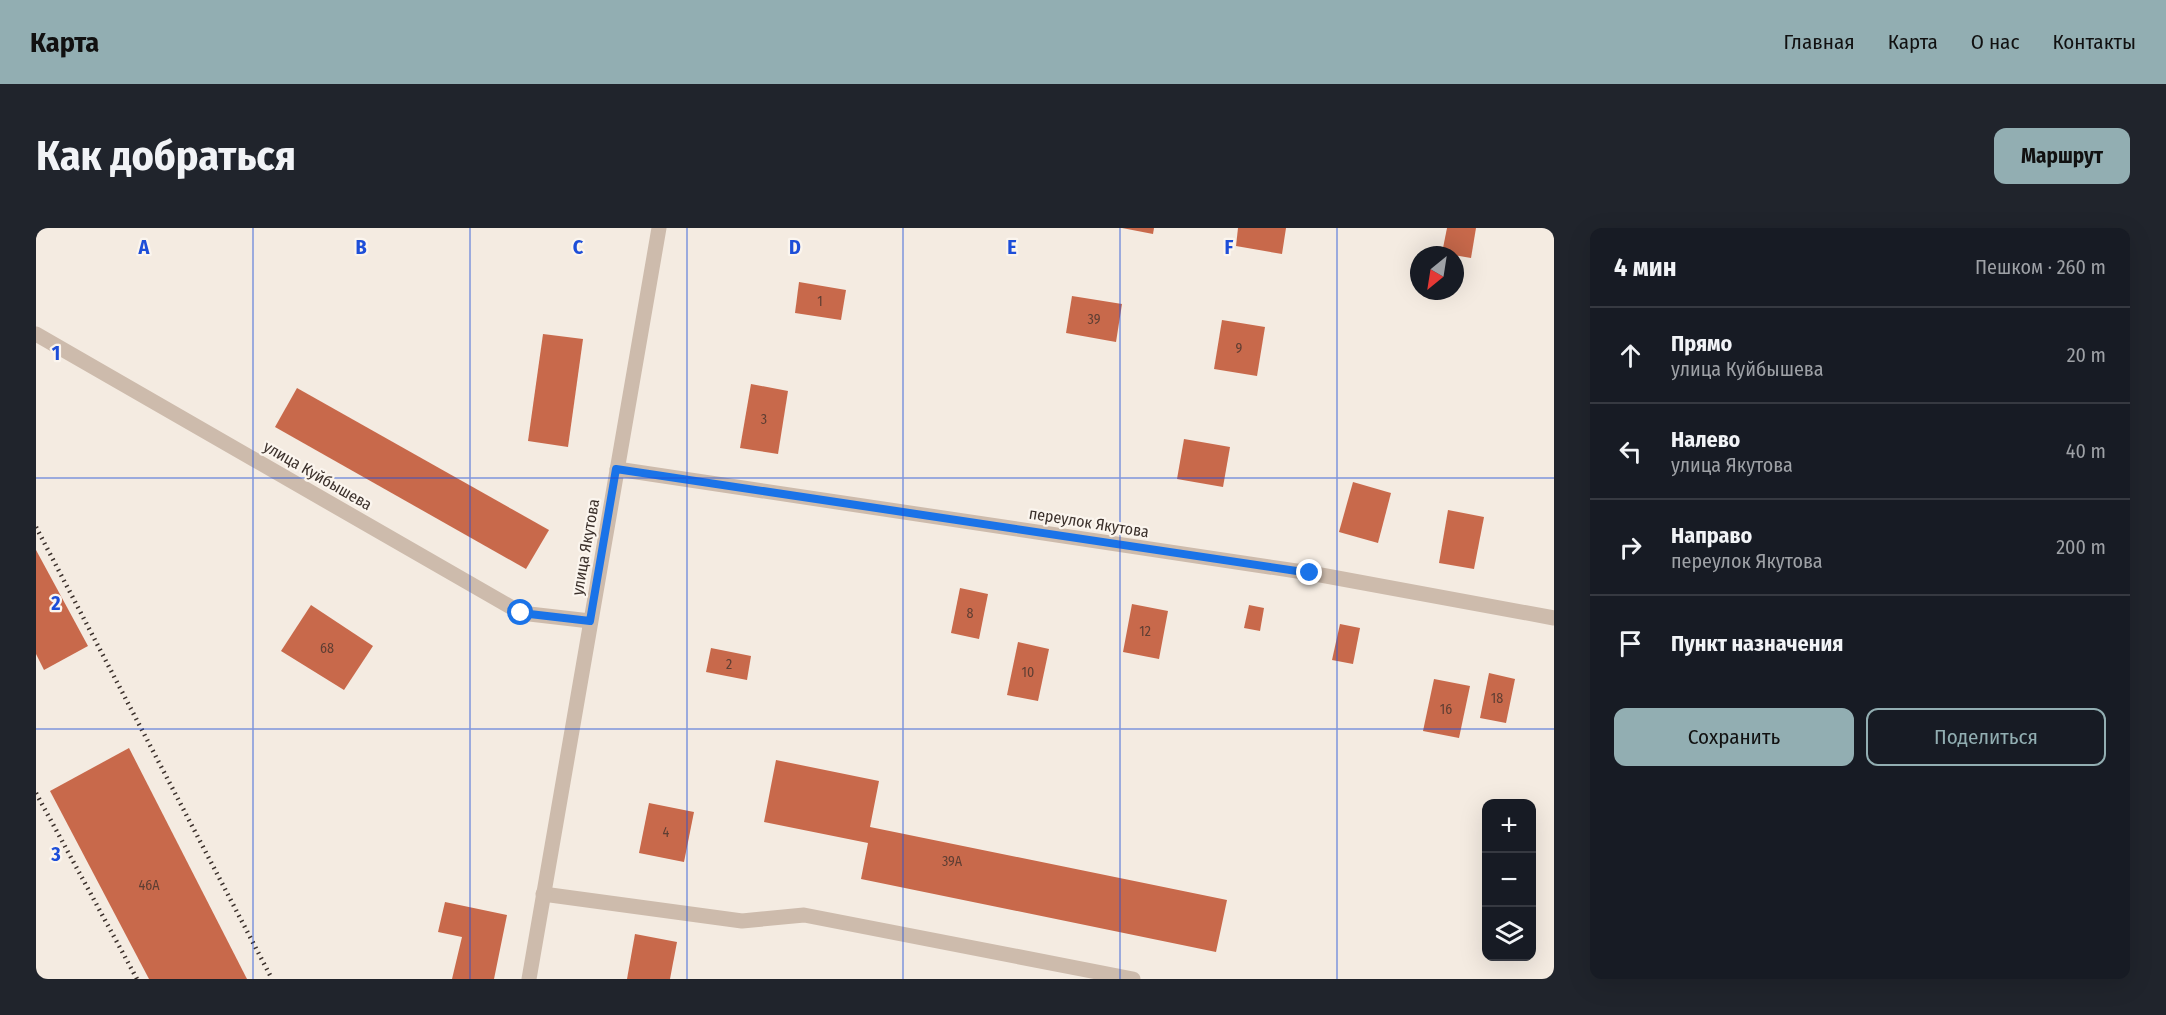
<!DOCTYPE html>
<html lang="ru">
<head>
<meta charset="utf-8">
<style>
  :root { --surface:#171b24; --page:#20242c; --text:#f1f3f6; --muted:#9ea1a6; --line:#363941; --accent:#92aeb2 }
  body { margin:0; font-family:"Fira Sans Condensed",sans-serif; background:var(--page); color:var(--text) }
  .controls { position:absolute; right:18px; bottom:18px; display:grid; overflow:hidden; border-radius:12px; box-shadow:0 6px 24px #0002 }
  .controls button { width:54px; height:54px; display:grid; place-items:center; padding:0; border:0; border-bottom:2px solid var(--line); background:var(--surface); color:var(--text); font:30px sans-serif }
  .compass { position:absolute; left:1374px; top:18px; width:54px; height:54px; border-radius:50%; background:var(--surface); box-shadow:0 6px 24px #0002; rotate:210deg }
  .stop { position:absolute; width:18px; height:18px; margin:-14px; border:4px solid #1a73e8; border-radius:50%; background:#fff }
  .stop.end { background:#1a73e8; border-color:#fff; box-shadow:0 2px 6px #0008 }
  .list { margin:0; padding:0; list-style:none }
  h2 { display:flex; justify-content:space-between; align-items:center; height:78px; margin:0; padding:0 24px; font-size:26px }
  h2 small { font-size:20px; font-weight:400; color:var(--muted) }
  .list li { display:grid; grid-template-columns:39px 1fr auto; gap:18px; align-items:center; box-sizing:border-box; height:96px; padding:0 24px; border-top:2px solid var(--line) }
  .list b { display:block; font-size:22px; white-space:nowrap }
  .list p { margin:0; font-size:20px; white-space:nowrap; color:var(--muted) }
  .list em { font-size:20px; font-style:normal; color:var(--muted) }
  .actions { display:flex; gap:12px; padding:18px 24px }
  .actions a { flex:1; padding:14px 0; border:2px solid var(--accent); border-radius:12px; text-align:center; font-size:21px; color:var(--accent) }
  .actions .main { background:var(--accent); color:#111 }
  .icon { flex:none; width:33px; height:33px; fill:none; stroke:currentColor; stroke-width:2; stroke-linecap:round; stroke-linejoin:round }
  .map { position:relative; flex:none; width:1518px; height:751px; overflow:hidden; border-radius:12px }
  header { display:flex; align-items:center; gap:36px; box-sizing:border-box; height:84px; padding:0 30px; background:var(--accent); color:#111 }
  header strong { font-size:28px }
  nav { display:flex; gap:33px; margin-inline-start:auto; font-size:21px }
  .intro { display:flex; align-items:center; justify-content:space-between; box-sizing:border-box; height:144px; padding:0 36px }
  h1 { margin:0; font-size:42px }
  .button { padding:15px 27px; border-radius:12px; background:var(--accent); color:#111; font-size:21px; font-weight:700 }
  main { display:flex; gap:36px; padding:0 36px }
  aside { flex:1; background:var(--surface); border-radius:12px; box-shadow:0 6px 24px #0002 }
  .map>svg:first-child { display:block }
  .building { fill:#c8694b }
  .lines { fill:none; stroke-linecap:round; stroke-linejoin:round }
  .minor { stroke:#cdbbac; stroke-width:15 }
  .rail { stroke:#3b302b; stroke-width:4.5; stroke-dasharray:1.5 4.5; stroke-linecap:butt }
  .route { stroke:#1a73e8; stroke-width:8 }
  .grid { fill:none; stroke:#1d4ed8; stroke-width:1.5; stroke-opacity:0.55 }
  .labels { text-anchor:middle; stroke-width:4.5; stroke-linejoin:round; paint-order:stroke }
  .number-label { font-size:14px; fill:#5e3e33 }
  .street-label { font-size:16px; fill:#3b302b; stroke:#fbf5ee }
  .grid-label { font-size:20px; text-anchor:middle; font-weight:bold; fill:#1d4ed8; stroke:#fbf5ee; stroke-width:4.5; stroke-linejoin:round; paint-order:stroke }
</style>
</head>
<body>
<header>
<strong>Карта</strong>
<nav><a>Главная</a><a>Карта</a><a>О нас</a><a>Контакты</a></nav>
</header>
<div class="intro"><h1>Как добраться</h1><a class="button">Маршрут</a></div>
<main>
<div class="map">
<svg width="1518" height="751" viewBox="0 0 1518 751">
  <rect width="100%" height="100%" fill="#f4ebe1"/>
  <g class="building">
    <polygon points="1086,0 1118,0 1117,6"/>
    <polygon points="1202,0 1250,0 1246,26 1200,18"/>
    <polygon points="1411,0 1440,0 1435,30 1406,25"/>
    <polygon points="763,54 810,62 805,92 759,85"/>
    <polygon points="1036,68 1086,76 1080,114 1030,105"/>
    <polygon points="1186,92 1229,99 1221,148 1178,141"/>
    <polygon points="507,106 547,111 532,219 492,213"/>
    <polygon points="715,156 752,163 742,226 704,220"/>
    <polygon points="261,160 513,302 490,341 239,199"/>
    <polygon points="1148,211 1194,219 1187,259 1141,251"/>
    <polygon points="1317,254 1355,265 1342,315 1303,304"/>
    <polygon points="1412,282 1448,289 1438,341 1403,335"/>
    <polygon points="0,322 52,418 8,442 0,426"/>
    <polygon points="924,360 952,366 943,411 915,405"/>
    <polygon points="1096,376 1132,383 1123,431 1087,424"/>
    <polygon points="275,377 337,418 308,462 245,423"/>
    <polygon points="1213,377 1228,380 1224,403 1208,400"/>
    <polygon points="1304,396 1324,400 1317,436 1296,432"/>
    <polygon points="982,414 1013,421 1002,473 971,467"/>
    <polygon points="675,420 715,428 711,452 670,444"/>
    <polygon points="1453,445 1479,451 1470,495 1444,490"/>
    <polygon points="1398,451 1434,458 1423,510 1387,503"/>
    <polygon points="93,520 211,751 113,751 14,563"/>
    <polygon points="740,532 843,553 834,599 1191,672 1180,724 825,651 832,615 728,594"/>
    <polygon points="613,575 658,584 648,634 603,625"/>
    <polygon points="409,674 471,687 458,751 416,751 426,709 402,704"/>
    <polygon points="599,706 641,714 634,751 591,751"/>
  </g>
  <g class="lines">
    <g class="minor">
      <polyline points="0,106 485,385 554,393"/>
      <polyline points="581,241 1274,345 1518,390"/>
      <polyline points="507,666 706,693 768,687 1097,751"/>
      <polyline points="493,751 623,0"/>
    </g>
    <g class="rail">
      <polyline points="0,299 236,751"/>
      <polyline points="0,565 101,751"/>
    </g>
  </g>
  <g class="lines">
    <polyline class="route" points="485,385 554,393 580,241 1274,345"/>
  </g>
  <path class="grid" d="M 217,0 L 217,751M 434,0 L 434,751M 651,0 L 651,751M 867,0 L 867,751M 1084,0 L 1084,751M 1301,0 L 1301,751M 0,250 L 1518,250M 0,501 L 1518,501"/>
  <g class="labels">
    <g class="number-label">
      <text x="784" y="78">1</text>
      <text x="1058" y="96">39</text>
      <text x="1203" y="125">9</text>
      <text x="728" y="196">3</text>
      <text x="934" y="390">8</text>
      <text x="1109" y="408">12</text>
      <text x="291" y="425">68</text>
      <text x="693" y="441">2</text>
      <text x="992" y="449">10</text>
      <text x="1461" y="475">18</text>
      <text x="1410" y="486">16</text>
      <text x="630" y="609">4</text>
      <text x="916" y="638">39А</text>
      <text x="113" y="662">46А</text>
    </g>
    <g class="street-label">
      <text transform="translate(282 247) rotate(30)" y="6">улица Куйбышева</text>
      <text transform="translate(1053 294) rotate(9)" y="6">переулок Якутова</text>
      <text transform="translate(549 319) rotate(-80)" y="6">улица Якутова</text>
    </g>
  </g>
  <g class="grid-label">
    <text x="108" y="26">A</text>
    <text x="325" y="26">B</text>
    <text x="542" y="26">C</text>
    <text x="759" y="26">D</text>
    <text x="976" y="26">E</text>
    <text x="1193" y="26">F</text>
    <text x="20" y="132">1</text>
    <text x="20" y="382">2</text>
    <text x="20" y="633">3</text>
  </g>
</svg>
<div class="controls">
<button>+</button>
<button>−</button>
<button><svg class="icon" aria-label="layers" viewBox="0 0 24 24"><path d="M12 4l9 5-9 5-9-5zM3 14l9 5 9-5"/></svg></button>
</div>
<svg class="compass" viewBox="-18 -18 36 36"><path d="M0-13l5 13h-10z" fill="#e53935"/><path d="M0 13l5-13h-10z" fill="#9ea1a6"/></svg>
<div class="stop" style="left:485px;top:385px"></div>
<div class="stop end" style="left:1274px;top:345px"></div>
</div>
<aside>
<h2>4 мин<small>Пешком · 260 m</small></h2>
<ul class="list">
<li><svg class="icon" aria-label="ahead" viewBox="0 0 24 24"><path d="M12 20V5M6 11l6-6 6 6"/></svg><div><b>Прямо</b><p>улица Куйбышева</p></div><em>20 m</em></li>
<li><svg class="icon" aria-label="left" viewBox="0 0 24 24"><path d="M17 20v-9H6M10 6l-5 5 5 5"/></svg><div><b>Налево</b><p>улица Якутова</p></div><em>40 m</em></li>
<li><svg class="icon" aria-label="right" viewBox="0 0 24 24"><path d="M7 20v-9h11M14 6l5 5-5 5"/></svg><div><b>Направо</b><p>переулок Якутова</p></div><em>200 m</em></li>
<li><svg class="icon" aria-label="arrive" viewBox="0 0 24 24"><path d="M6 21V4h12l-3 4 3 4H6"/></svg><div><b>Пункт назначения</b></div></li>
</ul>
<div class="actions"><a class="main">Сохранить</a><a>Поделиться</a></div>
</aside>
</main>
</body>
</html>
